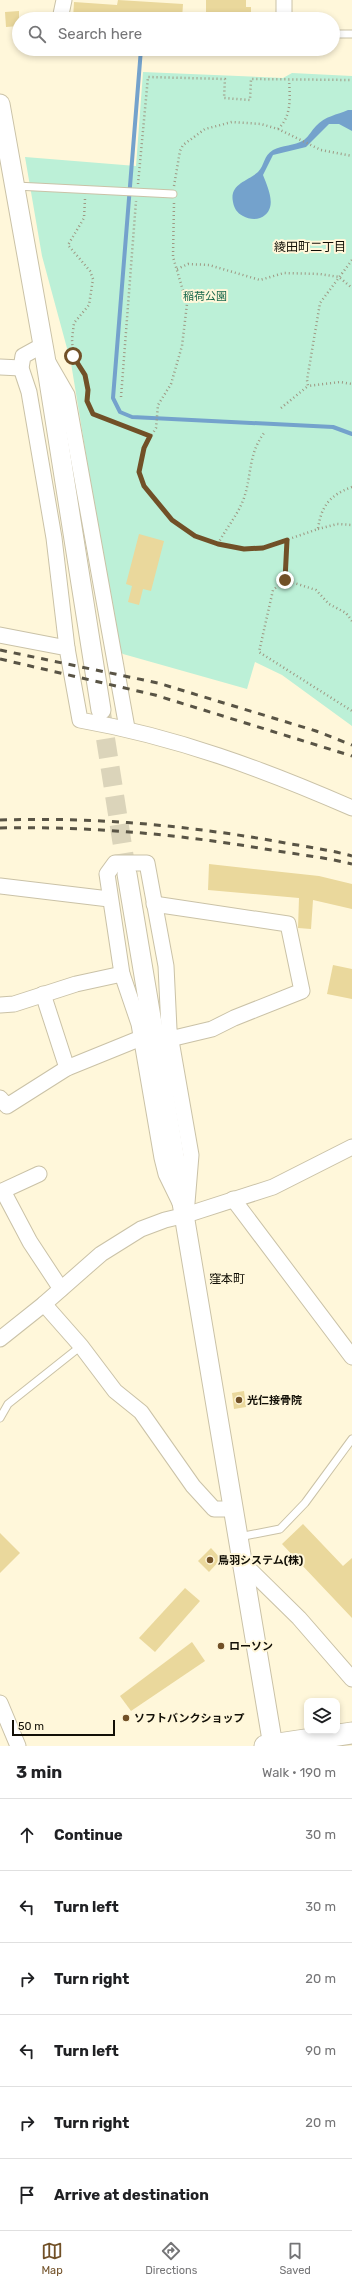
<!DOCTYPE html>
<html lang="en">
<head>
<meta charset="utf-8">
<style>
  :root { --surface:#fff; --page:#f6f6f6; --text:#202124; --muted:#757577; --line:#e0e0e0; --accent:#715027 }
  body { margin:0; font-family:Rubik,"Noto Sans JP",sans-serif; background:var(--page); color:var(--text) }
  .controls { position:absolute; right:12px; bottom:12px; display:grid; overflow:hidden; border-radius:8px; box-shadow:0 2px 6px #0003 }
  .controls button { width:36px; height:36px; display:grid; place-items:center; padding:0; border:0; border-bottom:1px solid var(--line); background:var(--surface); color:var(--text); font:20px sans-serif }
  .scale { position:absolute; left:12px; bottom:10px; width:103px; box-sizing:border-box; padding-left:4px; border:2px solid #120f06; border-top:0; font-size:11px; line-height:14px; white-space:nowrap; color:#120f06; -webkit-text-stroke:3px #fff7da; paint-order:stroke }
  .stop { position:absolute; width:12px; height:12px; margin:-9px; border:3px solid #715027; border-radius:50%; background:#fff }
  .stop.end { background:#715027; border-color:#fff; box-shadow:0 1px 4px #0008 }
  .list { margin:0; padding:0; list-style:none }
  h2 { display:flex; justify-content:space-between; align-items:center; height:52px; margin:0; padding:0 16px; font-size:17px }
  h2 small { font-size:13px; font-weight:400; color:var(--muted) }
  .list li { display:grid; grid-template-columns:26px 1fr auto; gap:12px; align-items:center; box-sizing:border-box; height:72px; padding:0 16px; border-top:1px solid var(--line) }
  .list b { display:block; font-size:15px; white-space:nowrap }
  .list em { font-size:13px; font-style:normal; color:var(--muted) }
  .icon { flex:none; width:22px; height:22px; fill:none; stroke:currentColor; stroke-width:2; stroke-linecap:round; stroke-linejoin:round }
  .map { position:relative; flex:none; width:352px; height:1746px; overflow:hidden }
  .search { position:absolute; background:var(--surface); box-shadow:0 2px 6px #0003; left:12px; right:12px; top:12px; height:44px; display:flex; align-items:center; gap:10px; box-sizing:border-box; padding:0 14px; border-radius:22px; color:var(--muted); font-size:15px }
  .sheet { height:484px; background:var(--surface) }
  nav { display:flex; justify-content:space-around; align-items:center; box-sizing:border-box; height:56px; border-top:1px solid var(--line); background:var(--surface); font-size:11px; color:var(--muted) }
  nav a { display:grid; justify-items:center; gap:2px }
  nav .on { color:var(--accent) }
  .map>svg:first-child { display:block }
  .green { fill:#bcf0d7 }
  .water { fill:#74a2cc }
  .lines { fill:none; stroke-linecap:round; stroke-linejoin:round }
  .stream { stroke:#74a2cc; stroke-width:4 }
  .building { fill:#ead89c }
  .tertiary-tunnel { stroke:#dbd4ba; stroke-width:19; stroke-dasharray:19 10; stroke-linecap:butt }
  .service-casing { stroke:#cac2a7; stroke-width:9 }
  .minor-casing { stroke:#cac2a7; stroke-width:17 }
  .tertiary-casing { stroke:#cac2a7; stroke-width:21 }
  .secondary-casing { stroke:#cac2a7; stroke-width:23 }
  .path { stroke:#9e9883; stroke-width:2.5; stroke-dasharray:1 3; stroke-linecap:butt }
  .service { stroke:#fff; stroke-width:7 }
  .minor { stroke:#fff; stroke-width:15 }
  .tertiary { stroke:#fff; stroke-width:19 }
  .secondary { stroke:#fff; stroke-width:21 }
  .rail { stroke:#595445; stroke-width:3; stroke-dasharray:7 7; stroke-linecap:butt }
  .route { stroke:#715027; stroke-width:5 }
  .poi-dot { fill:#715027; stroke:#fff7da; stroke-width:1.5 }
  .labels { text-anchor:middle; stroke-width:4; stroke-linejoin:round; paint-order:stroke }
  .park-label { font-size:11px; fill:#18674b; stroke:#fff7da }
  .poi-label { font-size:11px; font-weight:bold; fill:#120f06; stroke:#fff7da; text-anchor:start }
  .neighbourhood-label { font-size:12px; fill:#120f06; stroke:#fff7da }
</style>
</head>
<body>
<div class="map">
<svg width="352" height="1746" viewBox="0 0 352 1746">
  <rect width="100%" height="100%" fill="#fff7da"/>
  <polygon class="green" points="143,72 283,78 292,73 352,76 352,726 282,675 255,662 247,689 123,654 118,650 71,363 42,256 25,157 136,166"/>
  <path class="water" d="M 348,110 L 352,110 L 352,131 L 339,124 L 329,124 L 306,147 L 273,155 L 263,175 C 268,188 279,210 260,218 C 255,220 248,219 243,216 C 237,213 234,208 233,202 C 229,184 248,181 258,172 C 265,165 263,156 273,150 C 282,145 294,146 304,140 C 309,136 312,130 316,126 C 325,116 337,115 348,110 Z"/>
  <g class="lines">
    <polyline class="stream" points="141,49 113,398 120,412 132,417 333,427 352,434"/>
  </g>
  <g class="building">
    <polygon points="118,0 183,4 182,19 73,19 74,2 117,5"/>
    <polygon points="206,0 246,0 246,7 251,7 251,19 206,19"/>
    <polygon points="19,11 19,26 6,27 5,12"/>
    <polygon points="139,534 164,541 151,591 143,589 139,605 128,602 132,586 126,584"/>
    <polygon points="209,864 319,876 352,884 352,909 313,900 311,929 298,928 299,898 208,890"/>
    <polygon points="333,965 352,969 352,999 327,994"/>
    <polygon points="244,1391 246,1407 234,1409 232,1393"/>
    <polygon points="303,1524 343,1566 352,1558 352,1618 282,1544"/>
    <polygon points="0,1533 20,1553 0,1573"/>
    <polygon points="211,1548 221,1559 209,1572 198,1561"/>
    <polygon points="185,1588 200,1601 155,1652 139,1638"/>
    <polygon points="192,1642 205,1661 131,1711 120,1696"/>
  </g>
  <g class="lines">
    <polyline class="tertiary-tunnel" points="101,710 127,874"/>
    <g class="service-casing">
      <g id="service">
        <polyline points="333,34 352,34"/>
        <polyline points="16,186 173,194"/>
        <polyline points="0,1418 8,1404 81,1346"/>
        <polyline points="239,1537 280,1529 305,1503 352,1439"/>
      </g>
    </g>
    <g class="minor-casing">
      <g id="minor">
        <polyline points="284,0 284,19"/>
        <polyline points="60,19 64,0"/>
        <polyline points="43,345 23,356 21,368 29,392 54,538 67,648"/>
        <polyline points="48,362 67,395 127,728"/>
        <polyline points="0,367 21,368"/>
        <path d="M 0,635 L 67,648 L 80,720 C 176,737 263,769 352,808"/>
        <polygon points="115,863 147,863 166,966 169,1029 191,1155 186,1215 166,1174 162,1158 139,1024 122,974 107,874"/>
        <polyline points="0,886 109,899"/>
        <polyline points="154,904 288,924 302,991 234,1018 212,1029 170,1039"/>
        <polyline points="43,994 67,1068"/>
        <polyline points="0,1005 14,1004 76,984 122,974"/>
        <polyline points="0,1098 7,1106 67,1068 141,1038"/>
        <polyline points="3,1191 30,1242 61,1289"/>
        <polyline points="0,1192 39,1174"/>
        <polyline points="233,1199 352,1357"/>
        <polyline points="44,1304 81,1346 115,1391 141,1412 193,1486 214,1509 234,1509"/>
        <polyline points="0,1339 44,1304 101,1254 141,1229 165,1220 186,1215 273,1187 352,1147"/>
        <polyline points="243,1563 299,1618 352,1679"/>
        <polyline points="0,1703 18,1746"/>
      </g>
    </g>
    <g class="tertiary-casing">
      <g id="tertiary">
        <polyline points="0,104 45,356 101,710"/>
        <polyline points="127,874 273,1746"/>
      </g>
    </g>
    <g class="secondary-casing">
      <polyline id="secondary" points="265,1746 352,1733"/>
    </g>
    <g class="path">
      <path d="M 278,129 C 292,116 290,97 289,80"/>
      <polyline points="138,184 148,77 225,79 224,98 250,100 251,79 352,80"/>
      <polyline points="174,186 180,151 183,145 205,129 232,122 261,124 278,129 321,150 352,156"/>
      <polyline points="85,199 84,218 68,245 90,271 93,279 89,305 74,323 72,339 73,356 85,375 88,390 87,401 93,414 150,436"/>
      <path d="M 174,203 L 173,257 L 187,304 L 182,346 L 171,384 L 158,405 L 156,428 L 144,448 L 139,472 L 144,485 L 172,520 L 195,536 L 218,544 L 245,549 L 263,548 L 318,529 C 321,506 330,495 352,487"/>
      <polyline points="352,260 320,303 307,380 308,386 340,382 352,384"/>
      <polyline points="177,269 188,264 209,265 260,280 284,273 320,274 339,277 352,288"/>
      <polyline points="121,397 136,201"/>
      <polyline points="281,408 308,386"/>
      <polyline points="318,529 337,524 352,525"/>
      <polyline points="287,540 285,580 273,590 259,652 352,711"/>
      <path d="M 218,544 C 226,528 238,515 244,498 C 252,474 248,455 264,433"/>
      <polyline points="285,580 316,590 329,604 346,613 352,621"/>
    </g>
    <use href="#service" class="service"/>
    <use href="#minor" class="minor"/>
    <use href="#tertiary" class="tertiary"/>
    <use href="#secondary" class="secondary"/>
    <g class="rail">
      <polyline points="0,650 158,683 316,731 352,745"/>
      <polyline points="0,659 155,695 352,756"/>
      <path d="M 0,820 C 93,817 183,825 275,841 C 300,846 327,849 352,856"/>
      <path d="M 0,828 C 94,826 185,835 277,851 C 302,855 328,858 352,864"/>
    </g>
  </g>
  <g class="lines">
    <polyline class="route" points="73,356 85,375 88,390 87,401 93,414 150,436 144,448 139,472 144,486 172,520 195,536 218,544 244,549 263,548 287,540 285,580"/>
  </g>
  <g class="poi-dot">
    <circle cx="239" cy="1400" r="4"/>
    <circle cx="210" cy="1560" r="4"/>
    <circle cx="221" cy="1646" r="4"/>
    <circle cx="126" cy="1718" r="4"/>
  </g>
  <g class="labels">
    <g class="park-label">
      <text x="205" y="300">稲荷公園</text>
    </g>
    <g class="poi-label">
      <text x="247" y="1404">光仁接骨院</text>
      <text x="218" y="1564">鳥羽システム(株)</text>
      <text x="229" y="1650">ローソン</text>
      <text x="134" y="1722">ソフトバンクショップ</text>
    </g>
    <g class="neighbourhood-label">
      <text x="310" y="251">綾田町二丁目</text>
      <text x="227" y="1283">窪本町</text>
    </g>
  </g>
</svg>
<div class="controls">
<button><svg class="icon" aria-label="layers" viewBox="0 0 24 24"><path d="M12 4l9 5-9 5-9-5zM3 14l9 5 9-5"/></svg></button>
</div>
<div class="scale">50 m</div>
<div class="stop" style="left:73px;top:356px"></div>
<div class="stop end" style="left:285px;top:580px"></div>
<div class="search"><svg class="icon" aria-label="search" viewBox="0 0 24 24"><circle cx="10" cy="10" r="6"/><path d="M15 15l6 6"/></svg>Search here</div>
</div>
<section class="sheet">
<h2>3 min<small>Walk · 190 m</small></h2>
<ul class="list">
<li><svg class="icon" aria-label="ahead" viewBox="0 0 24 24"><path d="M12 20V5M6 11l6-6 6 6"/></svg><div><b>Continue</b></div><em>30 m</em></li>
<li><svg class="icon" aria-label="left" viewBox="0 0 24 24"><path d="M17 20v-9H6M10 6l-5 5 5 5"/></svg><div><b>Turn left</b></div><em>30 m</em></li>
<li><svg class="icon" aria-label="right" viewBox="0 0 24 24"><path d="M7 20v-9h11M14 6l5 5-5 5"/></svg><div><b>Turn right</b></div><em>20 m</em></li>
<li><svg class="icon" aria-label="left" viewBox="0 0 24 24"><path d="M17 20v-9H6M10 6l-5 5 5 5"/></svg><div><b>Turn left</b></div><em>90 m</em></li>
<li><svg class="icon" aria-label="right" viewBox="0 0 24 24"><path d="M7 20v-9h11M14 6l5 5-5 5"/></svg><div><b>Turn right</b></div><em>20 m</em></li>
<li><svg class="icon" aria-label="arrive" viewBox="0 0 24 24"><path d="M6 21V4h12l-3 4 3 4H6"/></svg><div><b>Arrive at destination</b></div></li>
</ul>
</section>
<nav>
<a class="on"><svg class="icon" aria-label="map" viewBox="0 0 24 24"><path d="M3 6l6-2 6 2 6-2v14l-6 2-6-2-6 2zM9 4v14M15 6v14"/></svg>Map</a>
<a><svg class="icon" aria-label="directions" viewBox="0 0 24 24"><path d="M12 3l9 9-9 9-9-9zM9 14v-3h6M13 9l2 2-2 2"/></svg>Directions</a>
<a><svg class="icon" aria-label="saved" viewBox="0 0 24 24"><path d="M7 4h10v16l-5-4-5 4z"/></svg>Saved</a>
</nav>
</body>
</html>
